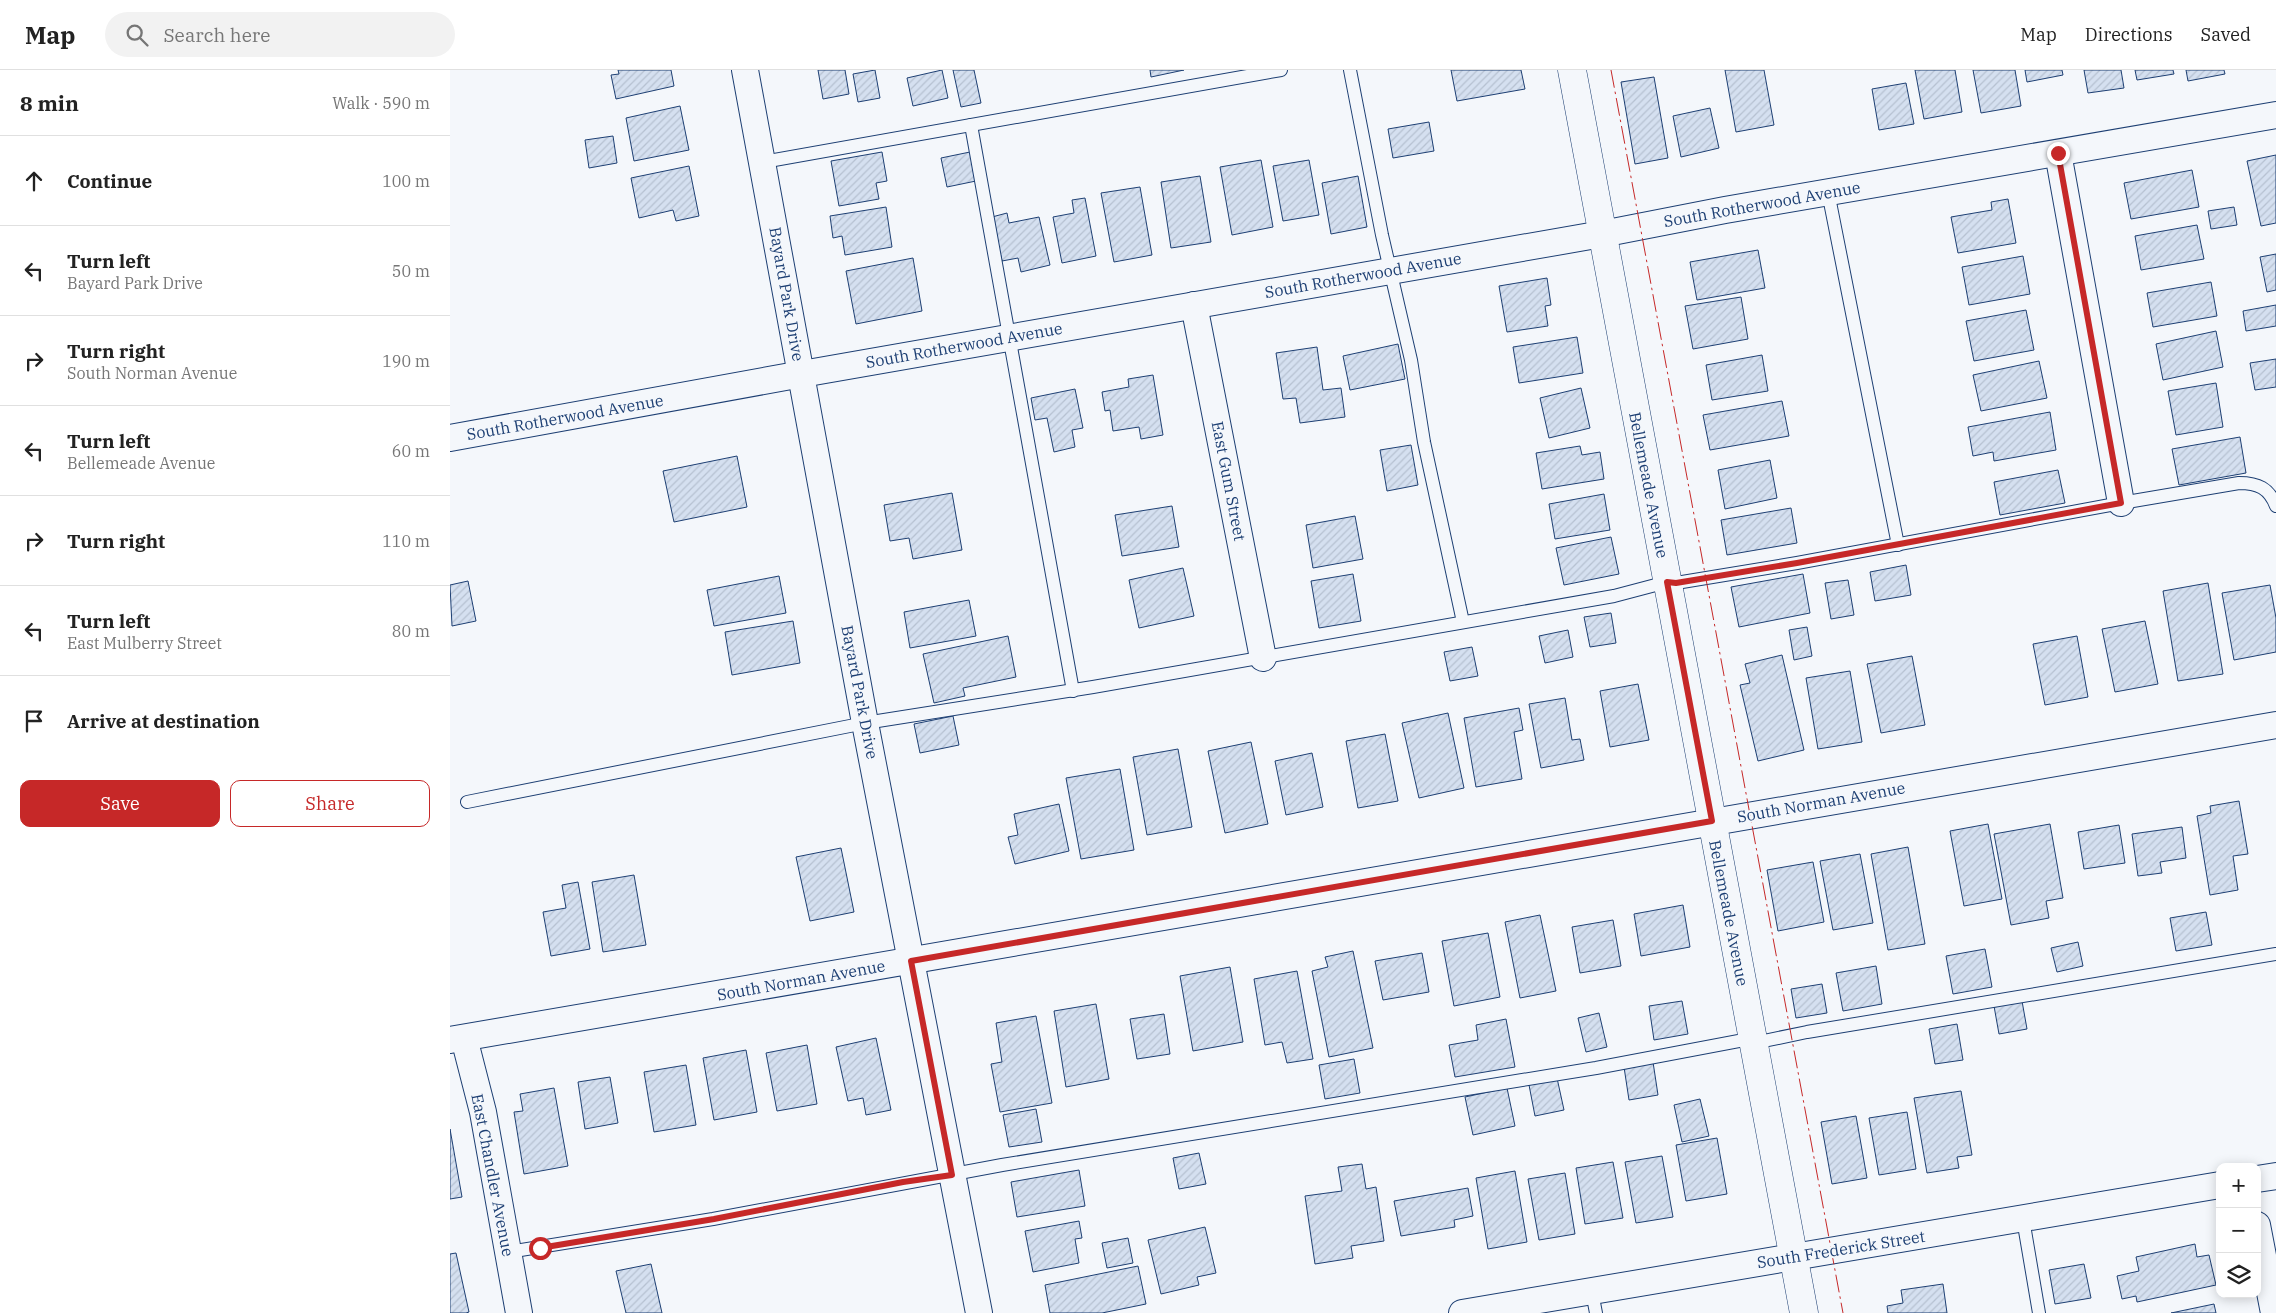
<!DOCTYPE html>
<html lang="en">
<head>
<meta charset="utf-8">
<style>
  :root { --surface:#fff; --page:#f2f2f2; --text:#222; --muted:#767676; --line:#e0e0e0; --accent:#c62828 }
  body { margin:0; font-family:"IBM Plex Serif",serif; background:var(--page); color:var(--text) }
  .controls { position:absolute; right:15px; bottom:15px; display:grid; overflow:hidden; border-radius:10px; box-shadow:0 2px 12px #0003 }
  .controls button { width:45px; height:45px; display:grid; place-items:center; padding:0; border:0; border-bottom:1px solid var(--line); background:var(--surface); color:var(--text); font:25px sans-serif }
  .stop { position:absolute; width:15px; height:15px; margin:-11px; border:4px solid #c62828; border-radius:50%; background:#fff }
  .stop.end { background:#c62828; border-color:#fff; box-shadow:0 1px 5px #0008 }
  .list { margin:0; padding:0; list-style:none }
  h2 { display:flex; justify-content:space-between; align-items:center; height:65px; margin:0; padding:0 20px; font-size:21px }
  h2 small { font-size:16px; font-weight:400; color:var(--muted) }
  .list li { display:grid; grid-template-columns:32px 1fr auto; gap:15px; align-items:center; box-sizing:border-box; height:90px; padding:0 20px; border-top:1px solid var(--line) }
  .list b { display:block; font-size:19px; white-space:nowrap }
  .list p { margin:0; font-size:16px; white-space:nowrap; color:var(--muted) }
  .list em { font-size:16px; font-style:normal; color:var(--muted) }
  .actions { display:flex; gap:10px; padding:15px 20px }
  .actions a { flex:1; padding:11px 0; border:1px solid var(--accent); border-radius:10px; text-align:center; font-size:18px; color:var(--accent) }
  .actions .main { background:var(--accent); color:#fff }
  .icon { flex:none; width:28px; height:28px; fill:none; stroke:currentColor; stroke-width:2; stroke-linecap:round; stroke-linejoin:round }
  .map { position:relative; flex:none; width:1826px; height:1243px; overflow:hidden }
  header { display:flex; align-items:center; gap:30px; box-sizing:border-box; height:70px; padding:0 25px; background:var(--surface); border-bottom:1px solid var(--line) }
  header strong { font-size:24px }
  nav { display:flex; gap:28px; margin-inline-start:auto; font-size:18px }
  .search { width:350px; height:45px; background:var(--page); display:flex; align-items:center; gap:12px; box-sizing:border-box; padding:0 18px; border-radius:28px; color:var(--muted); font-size:19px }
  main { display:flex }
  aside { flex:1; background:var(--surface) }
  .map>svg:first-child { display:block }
  .building { fill:url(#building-hatch); stroke:#1d3f73 }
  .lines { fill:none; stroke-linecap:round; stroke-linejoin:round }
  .lane-casing { stroke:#1d3f73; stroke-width:14 }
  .street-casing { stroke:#1d3f73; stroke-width:28 }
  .secondary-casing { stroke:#1d3f73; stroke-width:29 }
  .lane { stroke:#f4f7fb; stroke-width:12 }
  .street { stroke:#f4f7fb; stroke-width:26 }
  .secondary { stroke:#f4f7fb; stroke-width:28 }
  .power { stroke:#c62828; stroke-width:1; stroke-dasharray:18 4 2.5 4; stroke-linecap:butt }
  .route { stroke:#c62828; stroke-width:6 }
  .labels { text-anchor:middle; stroke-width:4; stroke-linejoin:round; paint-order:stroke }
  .street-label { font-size:16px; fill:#1d3f73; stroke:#f4f7fb }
</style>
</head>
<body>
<header>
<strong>Map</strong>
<div class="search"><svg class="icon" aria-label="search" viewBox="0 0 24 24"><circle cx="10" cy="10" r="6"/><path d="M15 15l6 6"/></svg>Search here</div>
<nav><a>Map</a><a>Directions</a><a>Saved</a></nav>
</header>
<main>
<aside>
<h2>8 min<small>Walk · 590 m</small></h2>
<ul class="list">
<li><svg class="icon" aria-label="ahead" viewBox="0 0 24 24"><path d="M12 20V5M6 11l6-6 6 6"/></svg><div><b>Continue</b></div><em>100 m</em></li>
<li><svg class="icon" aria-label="left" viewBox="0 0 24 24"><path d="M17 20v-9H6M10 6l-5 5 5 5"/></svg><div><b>Turn left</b><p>Bayard Park Drive</p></div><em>50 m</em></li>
<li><svg class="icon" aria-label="right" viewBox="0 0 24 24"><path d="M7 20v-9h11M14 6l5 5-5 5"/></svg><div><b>Turn right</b><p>South Norman Avenue</p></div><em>190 m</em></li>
<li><svg class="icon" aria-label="left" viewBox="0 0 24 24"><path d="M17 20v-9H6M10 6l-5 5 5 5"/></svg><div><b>Turn left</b><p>Bellemeade Avenue</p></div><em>60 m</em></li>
<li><svg class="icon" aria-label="right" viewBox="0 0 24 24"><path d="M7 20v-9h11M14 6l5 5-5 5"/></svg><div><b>Turn right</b></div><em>110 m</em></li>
<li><svg class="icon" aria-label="left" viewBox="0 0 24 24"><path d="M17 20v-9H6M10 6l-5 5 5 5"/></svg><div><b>Turn left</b><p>East Mulberry Street</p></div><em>80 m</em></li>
<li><svg class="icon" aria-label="arrive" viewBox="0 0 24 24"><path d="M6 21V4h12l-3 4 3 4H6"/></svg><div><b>Arrive at destination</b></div></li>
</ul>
<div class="actions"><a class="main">Save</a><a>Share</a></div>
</aside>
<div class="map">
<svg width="1826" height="1243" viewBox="0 0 1826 1243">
  <defs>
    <pattern id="building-hatch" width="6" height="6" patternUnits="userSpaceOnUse" patternTransform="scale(1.25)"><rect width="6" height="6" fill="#d5e0f0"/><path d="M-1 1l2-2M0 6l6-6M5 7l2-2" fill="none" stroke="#b6c1d1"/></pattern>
  </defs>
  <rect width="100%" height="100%" fill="#f4f7fb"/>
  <g class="building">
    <polygon points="168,0 221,0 224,16 166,29 161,5 169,4"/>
    <polygon points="368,0 395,0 399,24 373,29"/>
    <polygon points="425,0 430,28 408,32 403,4"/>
    <polygon points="492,0 498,28 463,36 457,8"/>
    <polygon points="503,0 524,0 531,33 511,37"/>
    <polygon points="700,0 734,0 701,7"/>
    <polygon points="1001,0 1071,0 1075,19 1007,31"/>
    <polygon points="1275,0 1314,0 1324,55 1286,62"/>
    <polygon points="1465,0 1505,0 1512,42 1474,49"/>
    <polygon points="1523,0 1565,0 1571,36 1531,43"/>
    <polygon points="1575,0 1612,0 1613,5 1577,12"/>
    <polygon points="1634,0 1671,0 1674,18 1638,23"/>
    <polygon points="1685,0 1723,0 1724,4 1687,10"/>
    <polygon points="1736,0 1774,0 1775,4 1738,11"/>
    <polygon points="1204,7 1218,88 1185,94 1171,12"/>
    <polygon points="1456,13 1464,54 1429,60 1422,19"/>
    <polygon points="230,36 239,80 184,91 176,48"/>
    <polygon points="1260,38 1269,78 1231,87 1223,46"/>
    <polygon points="979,52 984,81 943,88 938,59"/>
    <polygon points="163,66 167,93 139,98 135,70"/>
    <polygon points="432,82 437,111 426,113 429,129 389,136 381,91"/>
    <polygon points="520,82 526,111 497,117 491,88"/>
    <polygon points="1826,85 1826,153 1811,156 1797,91"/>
    <polygon points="811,90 823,157 782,165 770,97"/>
    <polygon points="859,90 869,145 833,151 823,96"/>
    <polygon points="239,96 249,146 226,151 223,140 189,148 181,108"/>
    <polygon points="1742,100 1749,137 1681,149 1674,113"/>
    <polygon points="750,106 761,172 721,178 711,112"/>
    <polygon points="908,106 917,157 881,164 872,113"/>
    <polygon points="690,117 702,185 664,192 651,123"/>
    <polygon points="635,128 646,186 612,193 603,147 624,143 622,130"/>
    <polygon points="1558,129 1566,173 1508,183 1501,147 1542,140 1541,132"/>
    <polygon points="436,137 442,177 395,185 392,166 383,168 380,146"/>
    <polygon points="1784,137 1787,155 1761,159 1758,141"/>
    <polygon points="557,143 559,153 589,147 600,195 571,202 568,188 552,191 542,147"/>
    <polygon points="1747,155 1754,189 1691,200 1685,166"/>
    <polygon points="1308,180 1315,218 1247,230 1240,192"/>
    <polygon points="1826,184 1826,220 1817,222 1810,187"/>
    <polygon points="1573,186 1580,224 1519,235 1512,197"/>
    <polygon points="463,188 472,241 406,254 396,201"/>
    <polygon points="1097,208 1101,235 1095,236 1098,256 1057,262 1049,216"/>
    <polygon points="1761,212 1767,246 1703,257 1697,223"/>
    <polygon points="1291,227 1298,269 1243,279 1235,236"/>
    <polygon points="1826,235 1826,256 1796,261 1793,241"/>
    <polygon points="1576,240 1584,280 1524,291 1516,251"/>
    <polygon points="1766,261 1773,297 1713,310 1706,274"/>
    <polygon points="1127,267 1133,303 1069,313 1063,277"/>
    <polygon points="948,274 955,309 900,320 893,286"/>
    <polygon points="867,277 873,320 891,318 895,347 850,353 846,328 833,329 826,283"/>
    <polygon points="1312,285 1318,321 1262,330 1256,295"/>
    <polygon points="1826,289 1826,317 1805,320 1800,293"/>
    <polygon points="1589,291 1597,328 1531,341 1523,305"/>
    <polygon points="703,305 713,365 691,369 689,357 663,361 660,340 655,341 652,322 679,317 678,309"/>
    <polygon points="1766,313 1773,357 1726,365 1718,321"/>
    <polygon points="1131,318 1140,358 1099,368 1090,328"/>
    <polygon points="625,319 633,358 622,360 625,377 604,382 597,348 585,350 581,328"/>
    <polygon points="1332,331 1339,366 1260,380 1253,345"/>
    <polygon points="1600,342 1606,380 1544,391 1543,382 1523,386 1518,357"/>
    <polygon points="1790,367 1796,403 1729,415 1722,379"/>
    <polygon points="961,375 968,415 937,421 930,380"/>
    <polygon points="1130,376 1132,385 1150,382 1154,409 1092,419 1086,383"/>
    <polygon points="287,386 297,437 224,452 213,401"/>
    <polygon points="1320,390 1327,428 1275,439 1268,400"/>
    <polygon points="1608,400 1615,433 1550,445 1544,412"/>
    <polygon points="502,423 512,480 463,489 459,468 440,471 434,435"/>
    <polygon points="1154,424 1160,460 1105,469 1099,434"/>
    <polygon points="722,436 729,477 672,486 665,445"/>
    <polygon points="1341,438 1347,473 1277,485 1271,450"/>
    <polygon points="905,446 913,489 863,498 856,455"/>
    <polygon points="1161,467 1169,504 1114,515 1106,478"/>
    <polygon points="1456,495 1461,525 1425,531 1420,502"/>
    <polygon points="733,498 744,546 689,558 679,510"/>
    <polygon points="903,504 911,551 869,558 861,511"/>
    <polygon points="1353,504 1360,543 1289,557 1281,517"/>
    <polygon points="329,506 336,543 264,556 257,520"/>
    <polygon points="1398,510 1404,545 1381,549 1375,513"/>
    <polygon points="18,511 26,551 2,556 0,515"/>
    <polygon points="1758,513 1773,604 1728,611 1713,521"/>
    <polygon points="1820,515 1826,548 1826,582 1784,590 1772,523"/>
    <polygon points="519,530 526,566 460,578 454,542"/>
    <polygon points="1161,543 1166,573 1140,577 1134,547"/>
    <polygon points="343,551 350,593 282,605 275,562"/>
    <polygon points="1695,551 1708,614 1665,622 1652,559"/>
    <polygon points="1357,557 1362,586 1344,590 1339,560"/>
    <polygon points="1118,560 1123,587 1095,593 1089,566"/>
    <polygon points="558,566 566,607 513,618 515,626 484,633 473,584"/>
    <polygon points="1627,566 1638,627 1595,635 1583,574"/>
    <polygon points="1022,577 1028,606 1000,611 994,582"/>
    <polygon points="1332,585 1354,680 1308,691 1290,615 1300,613 1295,594"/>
    <polygon points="1462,586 1475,655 1431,663 1417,594"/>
    <polygon points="1400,601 1412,672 1368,679 1356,608"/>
    <polygon points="1188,614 1199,670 1160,677 1150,621"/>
    <polygon points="1115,628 1122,670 1130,669 1134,690 1091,698 1079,634"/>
    <polygon points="1069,638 1073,660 1064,662 1072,709 1026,717 1014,648"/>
    <polygon points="998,643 1014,718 969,728 952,653"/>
    <polygon points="503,646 509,675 470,683 464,654"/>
    <polygon points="935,664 948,731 908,738 896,671"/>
    <polygon points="801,672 818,754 775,763 758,681"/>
    <polygon points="728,679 742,757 697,765 683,687"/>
    <polygon points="862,683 873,737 836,745 825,691"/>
    <polygon points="670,699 684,780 631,789 616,708"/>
    <polygon points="1789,731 1798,784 1783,786 1788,820 1760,825 1747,746 1761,743 1760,736"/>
    <polygon points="609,734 619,781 565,794 558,767 568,765 564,744"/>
    <polygon points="1538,754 1552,829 1514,836 1500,761"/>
    <polygon points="1600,754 1613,828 1596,831 1599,848 1561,855 1544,764"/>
    <polygon points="1669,755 1675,793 1634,799 1628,762"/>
    <polygon points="1732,757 1736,788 1710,792 1712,803 1688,806 1682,764"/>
    <polygon points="1458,777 1475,874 1438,880 1421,784"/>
    <polygon points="391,778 404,842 360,851 346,787"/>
    <polygon points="1410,784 1423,853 1383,860 1370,791"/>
    <polygon points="1363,792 1374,852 1328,861 1317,800"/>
    <polygon points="184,805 196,875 153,882 142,812"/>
    <polygon points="128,812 140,879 101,886 93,842 116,838 112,815"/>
    <polygon points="1233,835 1240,877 1191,886 1184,844"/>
    <polygon points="1756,842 1762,875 1726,881 1720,848"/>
    <polygon points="1090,845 1106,921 1070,928 1055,852"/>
    <polygon points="1163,850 1171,896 1130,903 1122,857"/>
    <polygon points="1038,863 1050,927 1004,936 992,871"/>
    <polygon points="1628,872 1633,896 1607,902 1601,878"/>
    <polygon points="1535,879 1542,917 1503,924 1496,886"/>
    <polygon points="903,881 923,978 879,987 862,901 878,897 875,887"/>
    <polygon points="972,883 979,922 933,930 925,891"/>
    <polygon points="1426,896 1432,934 1393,941 1386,903"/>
    <polygon points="780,897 793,972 743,981 730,906"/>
    <polygon points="847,901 863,989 837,993 832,972 815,975 804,909"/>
    <polygon points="1372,914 1377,943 1346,948 1341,919"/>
    <polygon points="1232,931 1238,964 1204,970 1199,936"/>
    <polygon points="1572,931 1577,959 1549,964 1544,936"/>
    <polygon points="646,934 659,1009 616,1017 604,941"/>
    <polygon points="1149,943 1157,977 1136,982 1128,948"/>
    <polygon points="714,944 720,984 687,989 680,949"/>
    <polygon points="586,946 602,1033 550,1042 541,994 552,992 546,953"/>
    <polygon points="1056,949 1065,997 1005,1007 999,975 1028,970 1026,955"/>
    <polygon points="1507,954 1513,990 1485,994 1479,959"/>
    <polygon points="426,968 441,1040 416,1045 413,1028 398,1031 386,977"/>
    <polygon points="357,975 367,1034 327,1041 316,983"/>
    <polygon points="296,980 307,1042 264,1050 253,988"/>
    <polygon points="904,989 910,1023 875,1029 869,995"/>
    <polygon points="1203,992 1208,1025 1179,1030 1174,997"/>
    <polygon points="236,995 246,1055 204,1062 194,1002"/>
    <polygon points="160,1007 168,1053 135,1059 128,1012"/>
    <polygon points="1107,1008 1114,1040 1085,1046 1079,1015"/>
    <polygon points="104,1018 118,1096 74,1104 64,1042 73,1041 70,1024"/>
    <polygon points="1057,1018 1065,1056 1023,1065 1015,1027"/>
    <polygon points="1511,1021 1522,1085 1507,1087 1509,1098 1477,1103 1464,1028"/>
    <polygon points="1250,1029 1259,1066 1232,1072 1224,1035"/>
    <polygon points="586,1039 592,1072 559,1077 553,1045"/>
    <polygon points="1457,1042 1466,1099 1429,1105 1419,1048"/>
    <polygon points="1406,1046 1417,1108 1382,1114 1371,1052"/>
    <polygon points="0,1059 12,1127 0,1129"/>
    <polygon points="1267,1068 1277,1124 1236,1131 1226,1075"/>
    <polygon points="749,1083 756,1114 729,1119 723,1088"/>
    <polygon points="1212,1086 1223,1147 1186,1153 1175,1092"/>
    <polygon points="1163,1092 1173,1148 1135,1154 1126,1098"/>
    <polygon points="912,1094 916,1119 926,1117 934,1171 901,1176 903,1188 865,1194 855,1126 892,1121 888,1097"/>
    <polygon points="629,1100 635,1136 567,1147 561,1112"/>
    <polygon points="1065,1101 1077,1172 1038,1179 1026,1108"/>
    <polygon points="1115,1103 1125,1164 1089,1170 1078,1109"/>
    <polygon points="1018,1118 1023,1146 1004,1150 1005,1157 951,1166 944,1131"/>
    <polygon points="629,1151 632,1168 625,1169 629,1193 583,1202 575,1161"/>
    <polygon points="755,1157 766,1203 747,1207 749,1215 711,1224 698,1170"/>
    <polygon points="678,1168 683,1193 657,1198 652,1173"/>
    <polygon points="1745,1174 1747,1187 1759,1185 1766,1215 1687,1232 1686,1226 1672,1229 1667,1206 1689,1201 1686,1187"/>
    <polygon points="6,1183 19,1242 16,1243 0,1243 0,1184"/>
    <polygon points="201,1194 212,1243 176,1243 166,1201"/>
    <polygon points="1634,1194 1641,1228 1605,1234 1599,1200"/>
    <polygon points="688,1196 696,1234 652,1243 600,1243 595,1215"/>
    <polygon points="1493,1214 1497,1243 1438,1243 1437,1236 1453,1233 1451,1220"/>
    <polygon points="1764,1234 1766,1243 1721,1243"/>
  </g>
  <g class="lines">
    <g class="lane-casing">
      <g id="lane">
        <polyline points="900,0 932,165 961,290 974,372 1013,552"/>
        <polyline points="521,55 623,621"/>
        <polyline points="313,92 831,0"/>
        <polyline points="1378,122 1448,475"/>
        <path d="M 17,732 L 415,653 L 643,617 L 1164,526 L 1217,512 L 1226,513 L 1347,493 L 1671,433 L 1789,413 C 1808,413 1819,418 1826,436"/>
        <polyline points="1573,1149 1589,1243"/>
        <polyline points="58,1182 263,1149 552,1095 1146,998 1294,970 1304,973 1357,962 1826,884"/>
        <polyline points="1142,1222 1146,1243"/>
      </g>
    </g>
    <g class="street-casing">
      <g id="street">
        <polyline points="295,0 415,653 529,1243"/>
        <polyline points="1608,83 1671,433"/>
        <polyline points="744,235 813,588"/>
        <polyline points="0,368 352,304 1152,164 1275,140 1826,45"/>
        <polyline points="14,968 33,1042 69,1243"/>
        <polyline points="0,970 1826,655"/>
        <polyline points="1807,1109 1826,1106"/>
        <polyline points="1807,1155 1824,1243"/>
        <polyline points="1012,1243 1770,1115"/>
      </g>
    </g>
    <g class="secondary-casing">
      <polyline id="secondary" points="1122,0 1354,1243"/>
    </g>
    <use href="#lane" class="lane"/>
    <use href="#street" class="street"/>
    <use href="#secondary" class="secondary"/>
    <polyline class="power" points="1161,0 1393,1243"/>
  </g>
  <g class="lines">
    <polyline class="route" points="90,1178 264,1149 453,1112 502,1105 461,891 1262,751 1217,512 1226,513 1347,493 1671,433 1608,83"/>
  </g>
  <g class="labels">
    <g class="street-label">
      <text transform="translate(1312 134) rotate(-10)" y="6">South Rotherwood Avenue</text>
      <text transform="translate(913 205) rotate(-10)" y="6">South Rotherwood Avenue</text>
      <text transform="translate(337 224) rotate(80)" y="6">Bayard Park Drive</text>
      <text transform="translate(514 275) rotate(-10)" y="6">South Rotherwood Avenue</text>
      <text transform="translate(115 347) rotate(-10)" y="6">South Rotherwood Avenue</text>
      <text transform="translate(779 411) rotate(79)" y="6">East Gum Street</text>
      <text transform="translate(1199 415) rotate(79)" y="6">Bellemeade Avenue</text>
      <text transform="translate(410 622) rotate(79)" y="6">Bayard Park Drive</text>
      <text transform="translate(1371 732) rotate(-10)" y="6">South Norman Avenue</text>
      <text transform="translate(1279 843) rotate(79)" y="6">Bellemeade Avenue</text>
      <text transform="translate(351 910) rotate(-10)" y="6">South Norman Avenue</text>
      <text transform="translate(43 1105) rotate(79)" y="6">East Chandler Avenue</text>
      <text transform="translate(1391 1179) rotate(-9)" y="6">South Frederick Street</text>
    </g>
  </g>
</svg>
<div class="controls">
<button>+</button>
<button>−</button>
<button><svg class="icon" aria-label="layers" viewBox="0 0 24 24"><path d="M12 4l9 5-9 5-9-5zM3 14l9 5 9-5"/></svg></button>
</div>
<div class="stop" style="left:90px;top:1178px"></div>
<div class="stop end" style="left:1608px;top:83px"></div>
</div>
</main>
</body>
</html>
